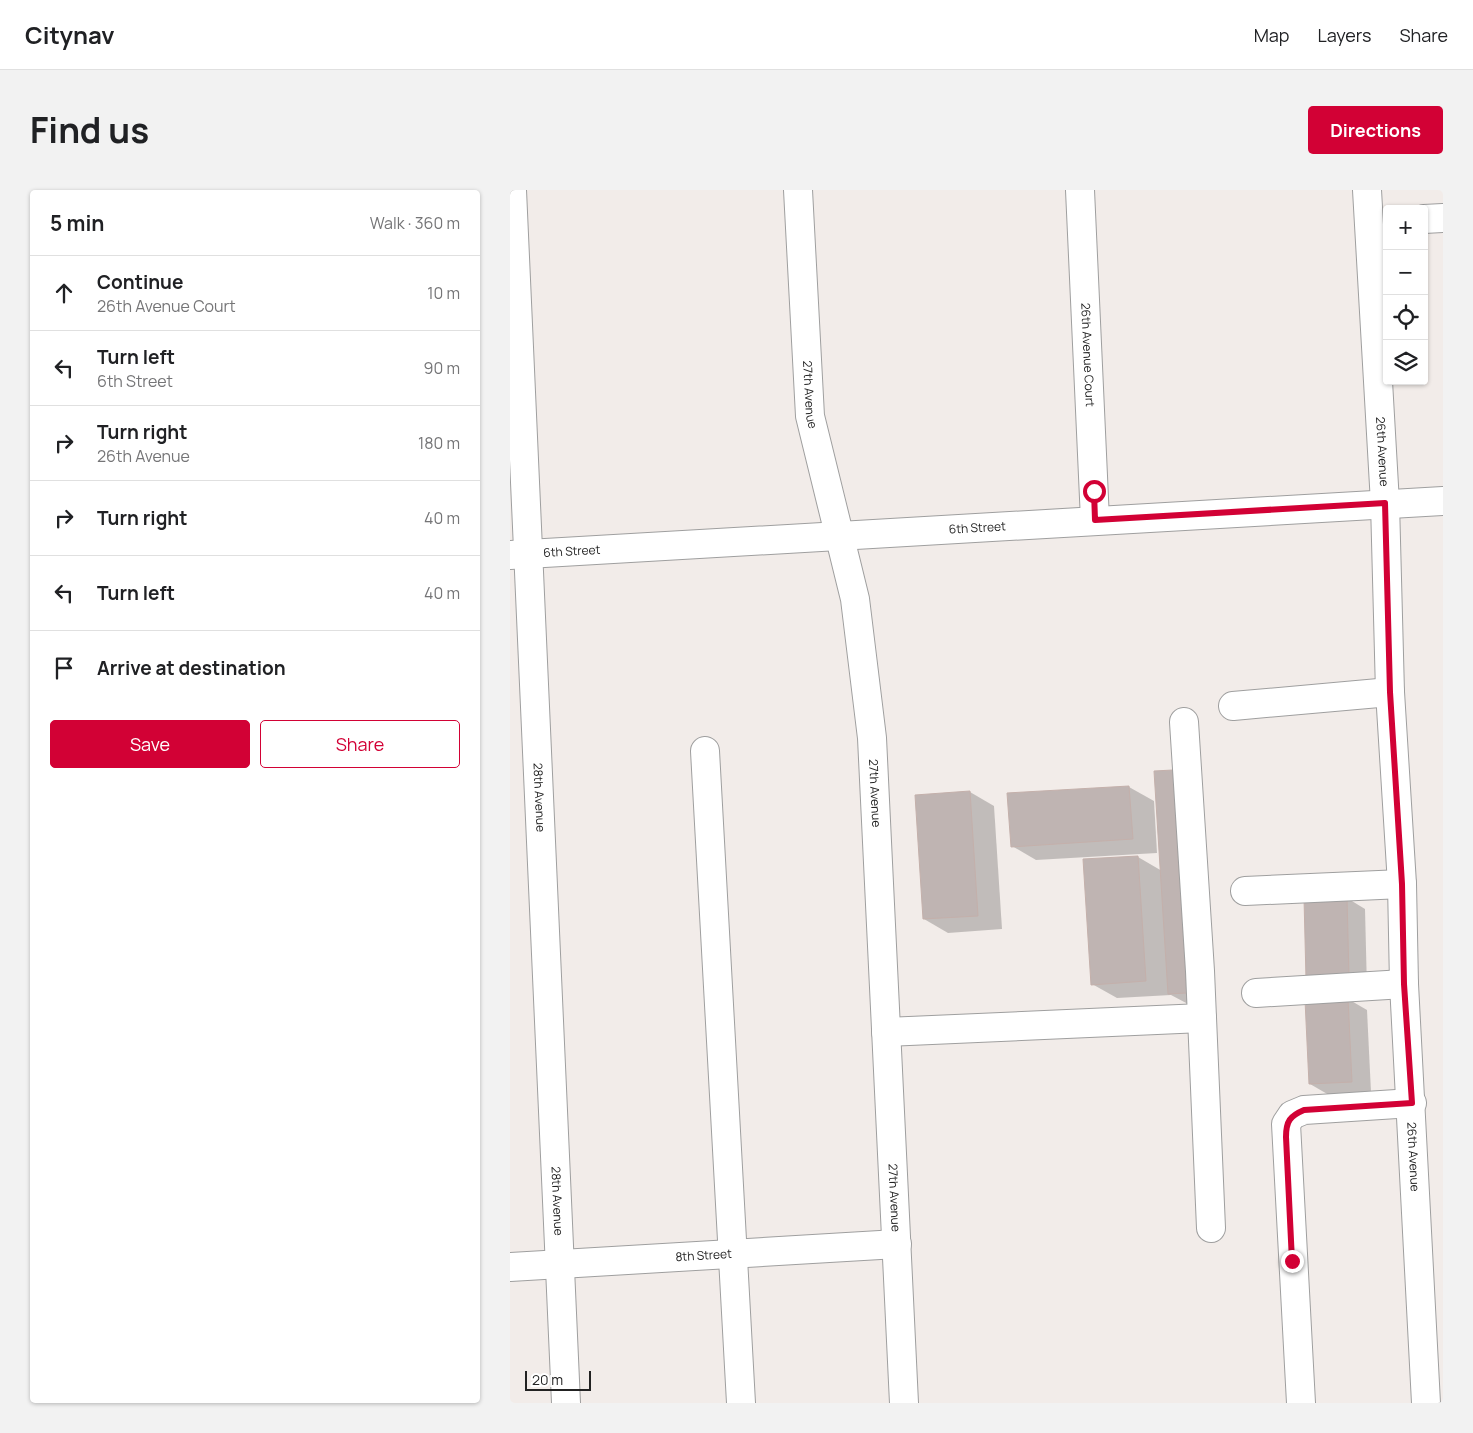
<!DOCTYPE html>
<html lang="en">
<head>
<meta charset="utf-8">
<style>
  :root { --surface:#fff; --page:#f2f2f2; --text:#202124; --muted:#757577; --line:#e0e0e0; --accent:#d20135 }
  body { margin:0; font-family:Manrope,sans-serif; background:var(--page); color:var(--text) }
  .controls { position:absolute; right:15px; top:15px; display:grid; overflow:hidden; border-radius:5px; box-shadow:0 1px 4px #0004 }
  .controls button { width:45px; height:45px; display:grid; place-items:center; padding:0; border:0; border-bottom:1px solid var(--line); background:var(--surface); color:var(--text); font:25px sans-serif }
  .scale { position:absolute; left:15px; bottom:12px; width:66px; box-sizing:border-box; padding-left:5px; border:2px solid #222; border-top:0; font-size:14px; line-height:18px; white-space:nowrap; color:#222; -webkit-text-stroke:4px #fff; paint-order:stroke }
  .stop { position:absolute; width:15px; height:15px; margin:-11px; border:4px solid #d20135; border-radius:50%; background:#fff }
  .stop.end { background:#d20135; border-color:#fff; box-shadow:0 1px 5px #0008 }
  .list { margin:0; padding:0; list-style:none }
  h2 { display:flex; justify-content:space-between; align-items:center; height:65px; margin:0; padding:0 20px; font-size:21px }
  h2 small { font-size:16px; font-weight:400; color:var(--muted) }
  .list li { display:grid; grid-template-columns:32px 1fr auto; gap:15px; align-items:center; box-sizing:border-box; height:75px; padding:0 20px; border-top:1px solid var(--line) }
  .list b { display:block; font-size:19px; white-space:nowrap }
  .list p { margin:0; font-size:16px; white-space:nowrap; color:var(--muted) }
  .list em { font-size:16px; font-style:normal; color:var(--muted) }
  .actions { display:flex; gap:10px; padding:15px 20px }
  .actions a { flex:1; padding:11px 0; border:1px solid var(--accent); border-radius:5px; text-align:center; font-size:18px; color:var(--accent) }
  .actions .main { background:var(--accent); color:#fff }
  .icon { flex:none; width:28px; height:28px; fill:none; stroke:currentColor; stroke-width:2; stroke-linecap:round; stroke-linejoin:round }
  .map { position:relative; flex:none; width:933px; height:1213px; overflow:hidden; border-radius:5px }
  header { display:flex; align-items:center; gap:30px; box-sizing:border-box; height:70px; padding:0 25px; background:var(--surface); border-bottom:1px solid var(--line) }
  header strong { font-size:24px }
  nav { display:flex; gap:28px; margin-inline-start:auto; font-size:18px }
  .intro { display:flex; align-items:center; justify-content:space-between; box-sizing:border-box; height:120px; padding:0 30px }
  h1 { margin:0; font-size:35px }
  .button { padding:12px 22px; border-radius:5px; background:var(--accent); color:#fff; font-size:18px; font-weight:700 }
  main { display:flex; gap:30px; padding:0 30px }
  aside { flex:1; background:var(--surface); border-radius:5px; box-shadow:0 1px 4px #0004 }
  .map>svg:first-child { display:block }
  .shadow { fill:#0003 }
  .building { fill:#bfb4b2; stroke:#c4b0ab }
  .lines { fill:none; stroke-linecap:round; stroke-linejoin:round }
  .minor-casing { stroke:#9f9f9f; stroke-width:30 }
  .minor { stroke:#fff; stroke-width:28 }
  .route { stroke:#d20135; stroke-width:6 }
  .labels { text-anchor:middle; stroke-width:4.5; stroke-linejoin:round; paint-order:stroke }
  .street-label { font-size:12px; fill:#222; stroke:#fff }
</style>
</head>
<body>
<header>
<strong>Citynav</strong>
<nav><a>Map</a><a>Layers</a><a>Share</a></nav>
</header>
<div class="intro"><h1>Find us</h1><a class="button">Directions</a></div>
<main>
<aside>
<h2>5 min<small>Walk · 360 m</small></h2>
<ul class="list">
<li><svg class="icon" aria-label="ahead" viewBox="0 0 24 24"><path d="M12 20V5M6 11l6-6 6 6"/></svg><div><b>Continue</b><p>26th Avenue Court</p></div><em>10 m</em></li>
<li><svg class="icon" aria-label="left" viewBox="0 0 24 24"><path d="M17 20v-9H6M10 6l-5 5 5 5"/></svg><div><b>Turn left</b><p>6th Street</p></div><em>90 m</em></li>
<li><svg class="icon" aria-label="right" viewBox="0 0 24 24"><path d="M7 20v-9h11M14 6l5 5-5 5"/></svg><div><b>Turn right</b><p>26th Avenue</p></div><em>180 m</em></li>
<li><svg class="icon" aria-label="right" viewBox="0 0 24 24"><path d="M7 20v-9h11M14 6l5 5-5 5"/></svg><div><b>Turn right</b></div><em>40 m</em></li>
<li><svg class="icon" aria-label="left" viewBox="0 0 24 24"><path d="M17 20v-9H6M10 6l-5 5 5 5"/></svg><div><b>Turn left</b></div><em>40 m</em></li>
<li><svg class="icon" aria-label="arrive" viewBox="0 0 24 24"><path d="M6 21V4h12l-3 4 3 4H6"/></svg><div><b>Arrive at destination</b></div></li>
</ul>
<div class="actions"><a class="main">Save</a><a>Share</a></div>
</aside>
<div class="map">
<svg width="933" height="1213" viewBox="0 0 933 1213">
  <rect width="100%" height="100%" fill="#f2ece9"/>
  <g class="shadow">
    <polygon points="663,581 681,592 678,814 661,805 607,808 582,794 628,667 652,681"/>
    <polygon points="619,597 644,611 647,663 526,670 502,656"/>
    <polygon points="460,602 484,616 492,739 438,743 414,729"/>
    <polygon points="837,708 855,719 857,799 816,799"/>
    <polygon points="838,809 857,820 861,902 819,905 800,894"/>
  </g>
  <g class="building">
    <polygon points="663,580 677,803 658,804 644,581"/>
    <polygon points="619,596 623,649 501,657 497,603"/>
    <polygon points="460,601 468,726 413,729 405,605"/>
    <polygon points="628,666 636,791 581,795 573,669"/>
    <polygon points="837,707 839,788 796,789 794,708"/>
    <polygon points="838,808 842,892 799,894 795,810"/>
  </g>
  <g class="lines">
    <g class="minor-casing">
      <g id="minor">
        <path id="s1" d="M 2,0 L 56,1213"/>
        <path id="s2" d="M 288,0 L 300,226 L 345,409 L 362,548 L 394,1213"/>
        <path id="s3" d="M 570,0 L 585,330"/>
        <path id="s4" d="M 857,0 L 875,313 L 880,502 L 892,694 L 894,794 L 916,1213"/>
        <polyline points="914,29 933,28"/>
        <path id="s5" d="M 0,365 L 933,311"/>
        <polyline points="723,516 880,502"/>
        <polyline points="674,532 690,781 701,1038"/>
        <polyline points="195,561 231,1213"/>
        <polyline points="735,701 892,694"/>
        <polyline points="746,803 894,794"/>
        <polyline points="376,842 692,828"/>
        <path id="s6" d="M 0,1077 L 387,1054"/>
        <polyline points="791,1213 776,934 782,925 794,920 902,913"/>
      </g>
    </g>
    <use href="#minor" class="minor"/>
  </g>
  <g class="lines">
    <path class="route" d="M 584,301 L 585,330 L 875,313 L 880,502 L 892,694 L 894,794 L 902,913 L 794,920 C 780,926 776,931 776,947 L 782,1071"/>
  </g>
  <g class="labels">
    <g class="street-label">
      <text dy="4" stroke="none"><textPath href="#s3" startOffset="165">26th Avenue Court</textPath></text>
      <text dy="4" stroke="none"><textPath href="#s2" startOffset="205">27th Avenue</textPath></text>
      <text dy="4" stroke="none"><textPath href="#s4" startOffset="262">26th Avenue</textPath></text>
      <text dy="4" stroke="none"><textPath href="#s5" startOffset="468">6th Street</textPath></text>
      <text dy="4" stroke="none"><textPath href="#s5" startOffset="62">6th Street</textPath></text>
      <text dy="4" stroke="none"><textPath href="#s2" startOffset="610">27th Avenue</textPath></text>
      <text dy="4" stroke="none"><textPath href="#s1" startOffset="608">28th Avenue</textPath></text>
      <text dy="4" stroke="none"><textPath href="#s4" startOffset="968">26th Avenue</textPath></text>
      <text dy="4" stroke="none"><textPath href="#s2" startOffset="1015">27th Avenue</textPath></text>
      <text dy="4" stroke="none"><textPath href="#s1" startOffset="1012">28th Avenue</textPath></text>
      <text dy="4" stroke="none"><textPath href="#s6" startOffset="194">8th Street</textPath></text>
    </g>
  </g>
</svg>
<div class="controls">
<button>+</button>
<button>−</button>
<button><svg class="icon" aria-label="locate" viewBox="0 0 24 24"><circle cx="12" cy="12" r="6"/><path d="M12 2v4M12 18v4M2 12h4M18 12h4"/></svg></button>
<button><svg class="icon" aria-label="layers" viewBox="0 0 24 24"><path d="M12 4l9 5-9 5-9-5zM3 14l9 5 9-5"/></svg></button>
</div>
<div class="scale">20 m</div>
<div class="stop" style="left:584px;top:301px"></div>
<div class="stop end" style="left:782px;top:1071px"></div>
</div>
</main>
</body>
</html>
